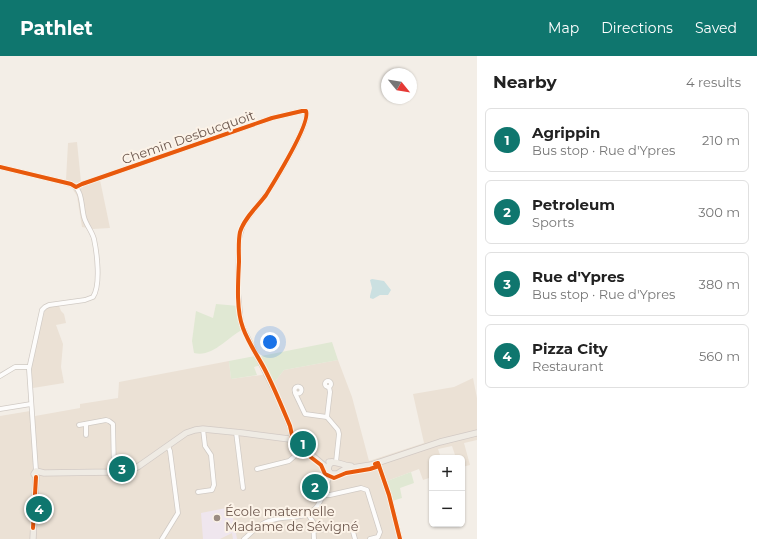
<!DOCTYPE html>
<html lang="en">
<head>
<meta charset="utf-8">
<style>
  :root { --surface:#fff; --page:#f6f6f6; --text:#222; --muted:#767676; --line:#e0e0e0; --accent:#0f766e }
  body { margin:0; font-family:Montserrat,sans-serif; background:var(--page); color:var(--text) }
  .controls { position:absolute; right:12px; bottom:12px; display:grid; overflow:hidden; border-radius:6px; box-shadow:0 1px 3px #0004 }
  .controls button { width:36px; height:36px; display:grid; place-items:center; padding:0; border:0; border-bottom:1px solid var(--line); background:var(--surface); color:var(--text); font:20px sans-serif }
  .compass { position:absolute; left:381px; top:12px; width:36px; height:36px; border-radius:50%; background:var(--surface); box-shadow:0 1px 3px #0004; rotate:120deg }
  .you { position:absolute; left:270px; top:286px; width:14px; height:14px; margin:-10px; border:3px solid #fff; border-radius:50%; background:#1a73e8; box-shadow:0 0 0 6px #1a73e833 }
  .badge { display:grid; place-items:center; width:26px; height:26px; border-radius:50%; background:var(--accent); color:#fff; font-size:13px; font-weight:700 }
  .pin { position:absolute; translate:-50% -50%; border:2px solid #fff; box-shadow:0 1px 4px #0006 }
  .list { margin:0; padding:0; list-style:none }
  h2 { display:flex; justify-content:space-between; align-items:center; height:52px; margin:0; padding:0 16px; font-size:17px }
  h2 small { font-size:13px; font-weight:400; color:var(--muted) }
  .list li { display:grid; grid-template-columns:26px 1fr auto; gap:12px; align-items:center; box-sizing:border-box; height:64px; margin:0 8px 8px; padding:0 8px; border:1px solid var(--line); border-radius:6px }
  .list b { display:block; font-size:15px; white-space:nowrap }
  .list p { margin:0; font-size:13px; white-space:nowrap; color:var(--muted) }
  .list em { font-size:13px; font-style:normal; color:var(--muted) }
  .map { position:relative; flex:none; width:477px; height:483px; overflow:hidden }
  header { display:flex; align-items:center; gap:24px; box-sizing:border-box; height:56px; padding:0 20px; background:var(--accent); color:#fff }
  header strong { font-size:19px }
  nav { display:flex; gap:22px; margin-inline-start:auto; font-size:14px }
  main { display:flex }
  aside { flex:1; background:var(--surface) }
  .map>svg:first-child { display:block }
  .residential { fill:#ebe1d5 }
  .education { fill:#efe6ee }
  .green { fill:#e0e8d3 }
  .water { fill:#cbe0e1 }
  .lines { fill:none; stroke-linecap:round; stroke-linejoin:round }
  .minor-casing { stroke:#d0cac4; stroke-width:5.5 }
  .major-casing { stroke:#d2cac5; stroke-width:7 }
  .minor { stroke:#fdfcfb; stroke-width:4 }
  .major { stroke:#efebe4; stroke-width:5.5 }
  .cycleway-casing { stroke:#fcf3e8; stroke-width:6 }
  .cycleway { stroke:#e8590c; stroke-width:4 }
  .poi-dot { fill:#9b8c83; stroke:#fcf3e8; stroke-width:1.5 }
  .labels { text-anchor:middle; stroke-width:4; stroke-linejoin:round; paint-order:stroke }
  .street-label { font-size:13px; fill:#6c574d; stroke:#fcf3e8 }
  .poi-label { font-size:13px; fill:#6c574d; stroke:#fcf3e8; text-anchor:start }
</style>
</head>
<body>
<header>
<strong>Pathlet</strong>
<nav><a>Map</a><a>Directions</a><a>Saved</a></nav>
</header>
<main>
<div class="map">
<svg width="477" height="483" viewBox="0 0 477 483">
  <rect width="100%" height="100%" fill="#f3eee7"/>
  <g class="residential">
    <polygon points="77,86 81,126 98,121 100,124 110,172 93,173 82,171 77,140 72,132 65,130 66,124 68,87"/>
    <polygon points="48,250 59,250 61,255 64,258 66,267 56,269 63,288 61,311 64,327 33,332 31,312 32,306 45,253"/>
    <polygon points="338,304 352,341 369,405 424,387 413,338 454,331 473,322 477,342 477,384 464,387 470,409 462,411 462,402 456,402 452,390 438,393 441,402 432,402 432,430 429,422 423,424 419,413 387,425 399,483 0,483 0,360 30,355 30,360 35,360 80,352 80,348 118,342 119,326 229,305 231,323 268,318 273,328 284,314"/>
  </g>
  <polygon class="education" points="231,451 237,483 233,483 232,477 220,483 203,483 201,457"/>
  <g class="green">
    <path d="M 216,248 L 239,250 L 242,274 C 228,281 212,302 194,297 L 192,285 L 196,255 L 213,262 Z"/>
    <polygon points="332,286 338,304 284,314 273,328 261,300"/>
    <polygon points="255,300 261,309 254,311 257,319 231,323 229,305"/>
    <polygon points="411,416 414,427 400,432 402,442 392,445 387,425"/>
  </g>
  <polygon class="water" points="372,223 384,225 391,234 388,239 380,239 373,243 370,242 370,240 372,232 370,224"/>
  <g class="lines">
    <g class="minor-casing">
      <g id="minor">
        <path d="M 0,111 L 71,128 C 83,133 81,150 84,161 C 86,169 92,175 94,183 C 97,197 101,229 93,241 L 85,244 L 49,249 L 45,251 L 42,254 L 29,313 L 36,415"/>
        <path d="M 76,131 L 82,128 L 272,62 L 302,55 L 306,55 C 311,67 275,125 267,137 C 259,148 250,158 243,169 L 239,183 L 238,235 L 241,267 L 244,274 L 280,346 L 291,374 L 292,384"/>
        <polyline points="0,320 15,311 29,311"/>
        <circle cx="328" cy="328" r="3"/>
        <circle cx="298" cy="334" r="3.5"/>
        <polyline points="329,331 330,336 327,361 338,374 339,378 336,406"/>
        <polyline points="295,337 305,358 327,361"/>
        <polyline points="0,353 31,348"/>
        <polyline points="79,369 106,364 109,365 113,368 114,416"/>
        <polyline points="236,376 243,432"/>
        <polyline points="86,379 86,368"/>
        <polyline points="378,407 389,439 400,483"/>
        <polyline points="257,413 289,405 304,392"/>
        <polyline points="198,436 212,434 214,429 211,399 205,390 203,373"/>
        <polyline points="323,439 330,439 361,432 367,434 380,476 378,481 370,483"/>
        <polyline points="308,458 313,466 314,483"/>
        <polyline points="313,475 348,469 352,472 355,483"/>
        <polyline points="162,483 178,457 170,395 168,390"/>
        <path d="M 244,483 C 251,477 259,468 269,465 C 293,456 311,470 323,439 C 326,431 330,424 329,415"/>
      </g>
    </g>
    <g class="major-casing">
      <g id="major">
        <path d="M 329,406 C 338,405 343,410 351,410"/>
        <polyline points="332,406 329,409 328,414 331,418 337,418 345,413 371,409 440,386 477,377"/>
        <polyline points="33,483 36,421 34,418 36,415 44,417 112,416 129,415 139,410 186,377 195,374 203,373 243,377 289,383 301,390 328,413"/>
      </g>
    </g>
    <use href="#minor" class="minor"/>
    <use href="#major" class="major"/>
    <g class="cycleway-casing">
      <g id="cycleway">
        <path d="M 0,111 L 71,128 L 76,131 L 82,128 L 272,62 L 302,55 L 306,55 C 311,67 274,126 266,139 C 258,150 244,162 240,176 C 238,186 239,196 239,206 C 238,226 236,254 243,272 C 248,286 257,299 264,312 C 274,331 282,351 290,370 L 292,379 L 291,386 L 321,409 L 325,418 L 334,422 L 346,417 L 370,413 L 379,410"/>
        <polyline points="375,408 378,407 389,439 400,483"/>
        <polyline points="33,472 36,421"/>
      </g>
    </g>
    <use href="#cycleway" class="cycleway"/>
  </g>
  <circle class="poi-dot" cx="217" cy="462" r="4"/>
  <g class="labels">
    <g class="street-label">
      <text transform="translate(188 81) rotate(-19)" y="5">Chemin Desbucquoit</text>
    </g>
    <g class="poi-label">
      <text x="225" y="460">École maternelle<tspan x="225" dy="15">Madame de Sévigné</tspan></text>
    </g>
  </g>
</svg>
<div class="controls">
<button>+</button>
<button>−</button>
</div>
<svg class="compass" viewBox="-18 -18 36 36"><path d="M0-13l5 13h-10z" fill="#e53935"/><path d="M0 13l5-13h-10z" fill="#767676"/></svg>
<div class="you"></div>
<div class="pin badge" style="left:303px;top:388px">1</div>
<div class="pin badge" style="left:315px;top:431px">2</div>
<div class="pin badge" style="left:122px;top:413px">3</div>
<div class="pin badge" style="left:39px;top:453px">4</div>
</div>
<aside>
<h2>Nearby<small>4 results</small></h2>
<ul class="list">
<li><span class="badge">1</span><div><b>Agrippin</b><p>Bus stop · Rue d'Ypres</p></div><em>210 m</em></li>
<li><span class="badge">2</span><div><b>Petroleum</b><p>Sports</p></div><em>300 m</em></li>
<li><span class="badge">3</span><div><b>Rue d'Ypres</b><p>Bus stop · Rue d'Ypres</p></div><em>380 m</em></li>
<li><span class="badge">4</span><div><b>Pizza City</b><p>Restaurant</p></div><em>560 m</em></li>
</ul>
</aside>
</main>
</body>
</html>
